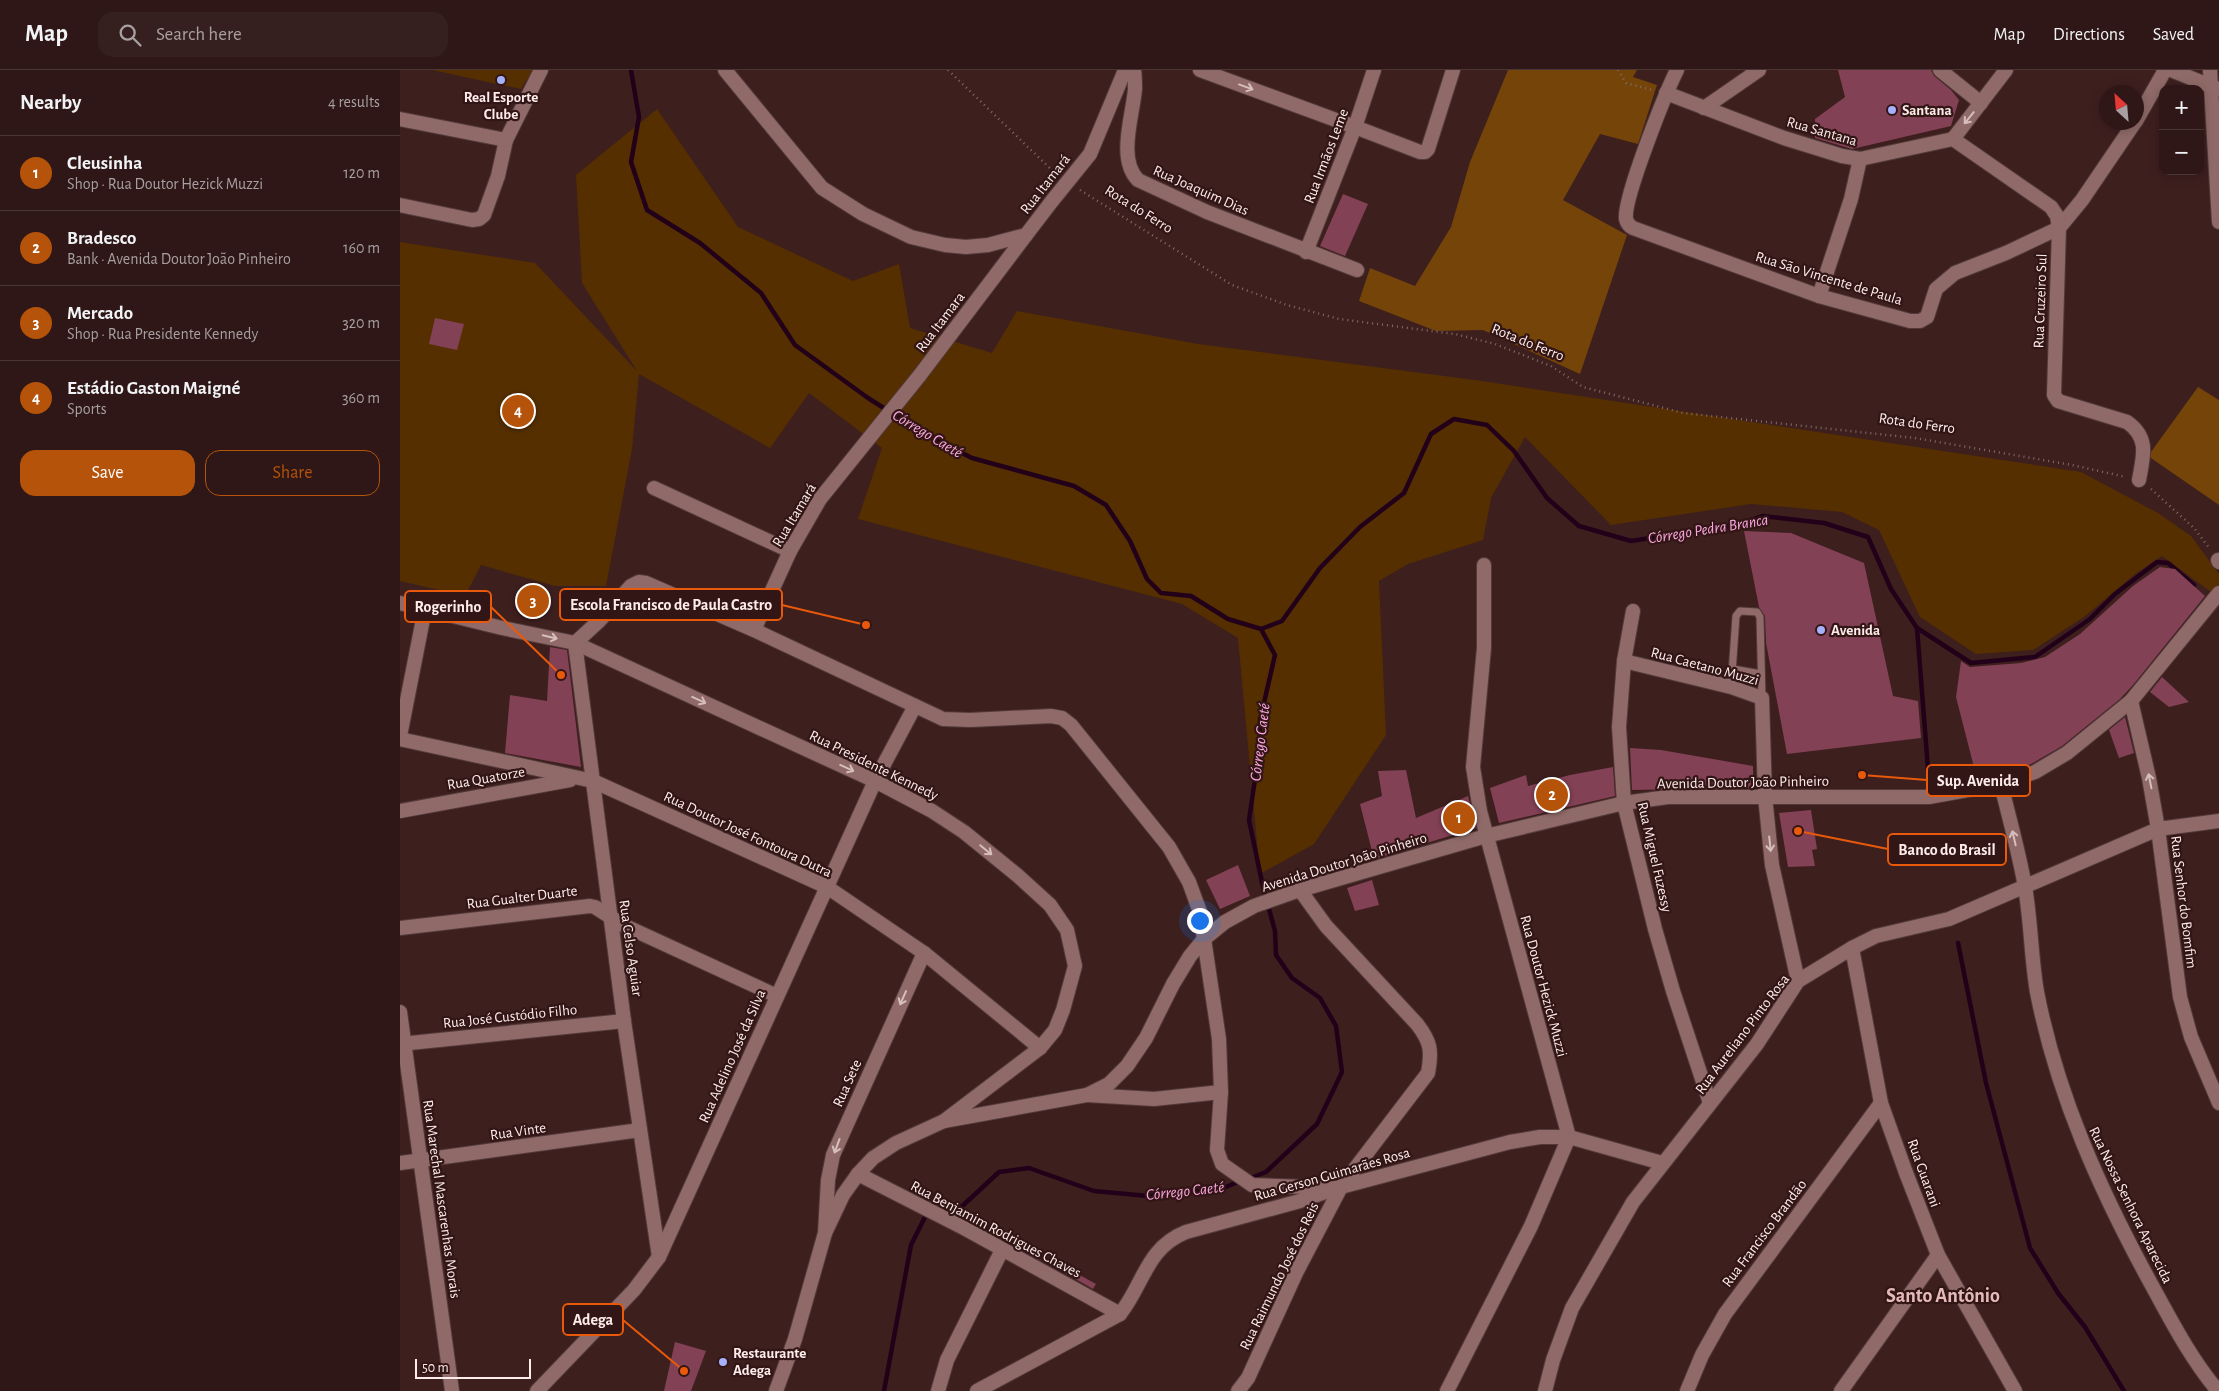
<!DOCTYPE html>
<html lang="en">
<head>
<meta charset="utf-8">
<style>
  :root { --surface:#2e1716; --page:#36201f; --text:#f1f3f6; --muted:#a79fa1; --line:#493635; --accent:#b45309 }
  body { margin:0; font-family:"Alegreya Sans",sans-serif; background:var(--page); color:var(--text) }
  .controls { position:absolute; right:15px; top:15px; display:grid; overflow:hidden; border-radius:10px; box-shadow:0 2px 12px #0003 }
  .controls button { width:45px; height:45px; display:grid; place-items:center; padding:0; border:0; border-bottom:1px solid var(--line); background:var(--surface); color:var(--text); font:25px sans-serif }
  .compass { position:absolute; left:1699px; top:15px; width:45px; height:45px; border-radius:50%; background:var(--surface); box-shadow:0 2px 12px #0003; rotate:334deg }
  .scale { position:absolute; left:15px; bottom:12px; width:116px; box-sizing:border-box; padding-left:5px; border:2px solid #fdecea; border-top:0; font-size:14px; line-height:18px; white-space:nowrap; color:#fdecea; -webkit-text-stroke:4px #321515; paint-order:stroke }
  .you { position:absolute; left:799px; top:850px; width:18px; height:18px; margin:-12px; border:4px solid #fff; border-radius:50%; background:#1a73e8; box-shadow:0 0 0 8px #1a73e833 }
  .badge { display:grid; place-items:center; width:32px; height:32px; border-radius:50%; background:var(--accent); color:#fff; font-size:16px; font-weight:700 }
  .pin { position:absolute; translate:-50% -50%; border:2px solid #fff; box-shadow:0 1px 5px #0006 }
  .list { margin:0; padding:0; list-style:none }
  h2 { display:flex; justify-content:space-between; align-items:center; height:65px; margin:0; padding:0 20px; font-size:21px }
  h2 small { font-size:16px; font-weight:400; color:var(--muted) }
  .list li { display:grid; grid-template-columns:32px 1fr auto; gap:15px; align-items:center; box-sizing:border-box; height:75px; padding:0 20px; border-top:1px solid var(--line) }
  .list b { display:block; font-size:19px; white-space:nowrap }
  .list p { margin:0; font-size:16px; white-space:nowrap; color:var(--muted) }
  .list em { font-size:16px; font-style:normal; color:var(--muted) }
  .actions { display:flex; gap:10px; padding:15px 20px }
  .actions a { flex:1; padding:11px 0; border:1px solid var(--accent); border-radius:15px; text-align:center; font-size:18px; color:var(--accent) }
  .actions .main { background:var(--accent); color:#fff }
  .icon { flex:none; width:28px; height:28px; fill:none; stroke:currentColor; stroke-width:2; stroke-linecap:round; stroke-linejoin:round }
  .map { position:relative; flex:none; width:1819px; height:1321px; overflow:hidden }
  header { display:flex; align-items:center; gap:30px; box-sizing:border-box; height:70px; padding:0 25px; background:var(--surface); border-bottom:1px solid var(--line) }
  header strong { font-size:24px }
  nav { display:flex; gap:28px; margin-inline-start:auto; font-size:18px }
  .search { width:350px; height:45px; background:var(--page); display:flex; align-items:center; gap:12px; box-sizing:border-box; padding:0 18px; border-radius:15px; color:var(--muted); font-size:19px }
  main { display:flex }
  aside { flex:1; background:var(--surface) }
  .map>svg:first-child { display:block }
  .green { fill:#552f00 }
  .forest { fill:#744409 }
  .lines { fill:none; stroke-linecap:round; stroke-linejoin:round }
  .stream { stroke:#220019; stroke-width:4.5 }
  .building { fill:#834156 }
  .service-casing { stroke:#533a3a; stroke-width:9 }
  .minor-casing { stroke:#533a3a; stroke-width:16 }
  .tertiary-casing { stroke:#533a3a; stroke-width:16 }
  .secondary-casing { stroke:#533a3a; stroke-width:16 }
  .path { stroke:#836a69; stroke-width:2.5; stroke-dasharray:1 4; stroke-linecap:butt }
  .service { stroke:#8f6a68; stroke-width:7 }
  .minor { stroke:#8f6a68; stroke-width:14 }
  .tertiary { stroke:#8f6a68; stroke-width:14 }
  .secondary { stroke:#8f6a68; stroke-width:14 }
  .tertiary-bridge-casing { stroke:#533a3a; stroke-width:16; stroke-linecap:butt }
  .tertiary-bridge { stroke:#8f6a68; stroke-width:14 }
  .oneway { stroke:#d6bebc }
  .poi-dot { fill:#a6b1fc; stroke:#321515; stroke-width:2 }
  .labels { text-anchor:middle; stroke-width:4.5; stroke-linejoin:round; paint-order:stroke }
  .poi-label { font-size:15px; font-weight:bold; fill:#fdecea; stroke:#321515; text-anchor:start }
  .street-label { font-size:15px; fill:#fdecea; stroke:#321515 }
  .water-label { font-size:16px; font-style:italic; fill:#fda7e0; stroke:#321515 }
  .district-label { font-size:20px; font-weight:bold; fill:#e4bbb9; stroke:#321515 }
  .leader { fill:none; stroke:#e8590c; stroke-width:2 }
  .callout-dot { fill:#e8590c; stroke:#321515; stroke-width:2 }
  .callout { fill:#321515; stroke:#e8590c; stroke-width:2 }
  .callout-label { font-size:16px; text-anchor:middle; font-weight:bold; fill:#fdecea }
</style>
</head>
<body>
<header>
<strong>Map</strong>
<div class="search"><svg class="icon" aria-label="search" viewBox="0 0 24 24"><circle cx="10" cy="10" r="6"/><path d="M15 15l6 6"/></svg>Search here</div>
<nav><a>Map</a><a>Directions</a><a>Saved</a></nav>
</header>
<main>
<aside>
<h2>Nearby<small>4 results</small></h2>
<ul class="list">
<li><span class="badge">1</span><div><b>Cleusinha</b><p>Shop · Rua Doutor Hezick Muzzi</p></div><em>120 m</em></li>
<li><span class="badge">2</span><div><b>Bradesco</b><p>Bank · Avenida Doutor João Pinheiro</p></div><em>160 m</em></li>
<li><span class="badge">3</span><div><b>Mercado</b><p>Shop · Rua Presidente Kennedy</p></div><em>320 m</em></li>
<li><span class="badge">4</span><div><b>Estádio Gaston Maigné</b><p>Sports</p></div><em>360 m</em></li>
</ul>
<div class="actions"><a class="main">Save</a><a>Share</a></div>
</aside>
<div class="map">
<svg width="1819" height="1321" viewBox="0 0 1819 1321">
  <rect width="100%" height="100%" fill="#3d1f1e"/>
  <g class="green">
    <polygon points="32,0 133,0 121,19"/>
    <polygon points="257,39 338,157 453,211 499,194 510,258 592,283 617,241 798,274 1075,310 1681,402 1758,443 1791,466 1819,504 1819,514 1811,522 1762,486 1735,504 1684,547 1633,580 1576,584 1520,547 1479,460 1442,442 1351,434 1211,455 1125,367 1091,428 1083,470 1008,494 979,511 986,665 914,774 860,804 838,568 782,534 458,449 482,378 409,323 370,378 239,304 232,379 206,516 155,516 81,495 65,526 0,511 0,172 135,193 237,301 182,213 176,105"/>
  </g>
  <g class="forest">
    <polygon points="1108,0 1237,0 1233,7 1257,15 1238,74 1200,64 1163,130 1227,165 1180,304 1083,260 1036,261 959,231 970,198 1015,216 1051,157 1070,92"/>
    <polygon points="1798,317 1819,330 1819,435 1748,386"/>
  </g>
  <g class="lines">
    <g class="stream">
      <polyline points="231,0 239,47 231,92 247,140 300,173 361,223 395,275 468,328 528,366 572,388 674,416 706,435 730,471 747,509 761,523 791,526 828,549 861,559 875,585 860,650 860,675 849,750 863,817 875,861 876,885 892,908 920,928 936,956 942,1002 917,1054 866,1102 848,1109"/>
      <polyline points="1517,558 1529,712"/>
      <polyline points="861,559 882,551 920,498 960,457 1004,423 1031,364 1054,349 1087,355 1114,381 1147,428 1179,456 1231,471 1340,454 1363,446 1424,453 1468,467 1491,519 1517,558 1571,593 1635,587 1690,549 1715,524 1757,492 1768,493 1794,515"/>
      <polyline points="1558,873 1586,1013 1630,1178 1658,1223 1685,1257 1724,1321"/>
      <polyline points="542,1143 557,1141 599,1102 629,1098 694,1121 748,1126 821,1119 840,1111"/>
      <polyline points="484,1321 511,1175 526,1145 530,1144"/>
    </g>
  </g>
  <g class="building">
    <polygon points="1438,0 1531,0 1534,6 1551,20 1559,30 1551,56 1452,79 1415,68 1415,49 1445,27"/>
    <polygon points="943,124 968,134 945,186 920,176"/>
    <polygon points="35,248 64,254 57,280 29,274"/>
    <polygon points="1344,461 1391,463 1464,493 1493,626 1518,631 1521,668 1387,684 1366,573 1365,546 1359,537"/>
    <polygon points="1760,497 1775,499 1805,526 1733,615 1720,629 1662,676 1631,694 1599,706 1577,709 1556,627 1561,591 1570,597 1621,593 1645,587 1680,564 1733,516"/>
    <polygon points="150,577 167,580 181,697 105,683 110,625 147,631"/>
    <polygon points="1762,607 1789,632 1769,637 1750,622"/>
    <polygon points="1725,647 1734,683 1719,688 1709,660"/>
    <polygon points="1230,678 1261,680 1353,696 1353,718 1232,720"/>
    <polygon points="1213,697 1215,726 1099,753 1090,718 1126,705 1128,716 1170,705"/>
    <polygon points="1006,700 1016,748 1068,726 1076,758 974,789 960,734 982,726 978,701"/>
    <polygon points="1411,740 1417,779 1412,780 1415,796 1388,797 1379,743"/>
    <polygon points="838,795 850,826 820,839 806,810"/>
    <polygon points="972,810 979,835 955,841 947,818"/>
    <polygon points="667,1198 696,1214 693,1219 665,1203"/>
    <polygon points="275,1272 306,1281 291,1321 264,1321"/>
  </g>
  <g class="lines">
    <g class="service-casing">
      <g id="service">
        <polyline points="1333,599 1361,604"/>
        <polyline points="1331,617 1336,546 1340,541 1357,542 1360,547 1362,628"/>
      </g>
    </g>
    <g class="minor-casing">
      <g id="minor">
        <path d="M 734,0 C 735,6 735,13 735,19 C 733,45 717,89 738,110 L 807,142 L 957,200"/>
        <path d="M 1277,0 C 1266,22 1223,129 1226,149 C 1227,153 1229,156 1233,158 L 1419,226 L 1510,251 L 1520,251 L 1527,247 L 1536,219 L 1555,203 L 1606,183 L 1659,158 L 1682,130 L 1735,52"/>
        <polyline points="1540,0 1581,33"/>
        <polyline points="1771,0 1818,19"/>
        <polyline points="1810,0 1819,152"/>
        <path d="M 1266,23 L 1384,68 L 1442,86 L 1460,89 L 1553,69 L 1651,137 L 1657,146 L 1659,158 L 1654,325 L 1658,331 L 1727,352 C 1750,368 1743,387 1739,410"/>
        <polyline points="1304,38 1359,0"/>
        <polyline points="1736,51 1765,0"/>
        <polyline points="1553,69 1606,0"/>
        <polyline points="0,135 72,150 79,149 84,145 98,106 106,70"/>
        <polyline points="906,182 955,57 1020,82 1025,82 1028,79 1053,0"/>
        <polyline points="1419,226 1451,129 1460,89"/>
        <polyline points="254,418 390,481"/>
        <polyline points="1818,490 1819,492"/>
        <polyline points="0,533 102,558 175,573 475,711 532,741 564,762 617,805 650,835 667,860 675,896 663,940 655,960 640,978 544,1051"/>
        <polyline points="1233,541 1224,591 1219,657 1224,733 1255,859 1273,921 1310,1033"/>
        <polyline points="354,560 390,481 420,429 520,305 626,165"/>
        <polyline points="1224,591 1331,617 1362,628 1365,726 1372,795 1398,911"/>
        <polyline points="1731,631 1749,708 1758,759 1780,927 1791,967 1819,1033"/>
        <polyline points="0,666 25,539"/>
        <polyline points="0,669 193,711 427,817 524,883 640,978"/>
        <path d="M 1601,714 C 1609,748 1619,782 1625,817 C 1631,851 1631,887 1637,922 C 1657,1025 1700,1120 1750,1212 C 1771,1250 1790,1288 1818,1321"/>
        <polyline points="0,741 170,710"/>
        <polyline points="0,858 190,836 195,837 223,855 377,926"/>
        <polyline points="1452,878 1481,1033 1506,1103 1538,1185 1615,1321"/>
        <polyline points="0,942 52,1321"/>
        <polyline points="0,974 224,951"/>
        <polyline points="687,1025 754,1029 821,1022"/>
        <polyline points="0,1093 240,1060"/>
        <polyline points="458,1104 564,1158 720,1244"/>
        <polyline points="425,1163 428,1110 433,1085 524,883"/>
        <polyline points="259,1187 224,951 175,573 199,551 231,516 239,512 246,513 354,560 543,649 570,650 651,646 662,648 671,655 769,777 789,812 800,842 819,969 821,1022 817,1080 822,1094 852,1115 937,1118"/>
        <polyline points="137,1321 234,1220 259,1187 475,711 515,636"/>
        <polyline points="538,1321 547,1290 602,1180"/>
        <path d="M 577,1321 L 720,1244 C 744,1214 746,1178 786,1162 L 900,1131 L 937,1118 L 1110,1072 L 1140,1067 L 1169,1067 L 1262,1093"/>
        <path d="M 838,1321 L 848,1308 L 896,1203 L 941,1117 L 1028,1003 C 1032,981 1031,972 1017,954 L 926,856 L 900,820"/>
        <polyline points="1047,1321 1131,1156 1169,1067 1080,741 1073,697 1084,578 1084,495"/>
        <polyline points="1145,1321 1153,1290 1172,1238 1233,1132 1357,974 1398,911 1452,878 1476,866 1549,849 1758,759 1819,751"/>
        <polyline points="1287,1321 1302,1285 1325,1244 1481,1033"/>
        <polyline points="1441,1321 1538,1185"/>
      </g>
    </g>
    <g class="tertiary-casing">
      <g id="tertiary">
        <polyline points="325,0 422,118 463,144 511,167 545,175 566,177 588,175 626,165 652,131"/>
        <polyline points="800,0 955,57 974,0"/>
        <polyline points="0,49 106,70 141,0"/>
        <polyline points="690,84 725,0"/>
      </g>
    </g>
    <g class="secondary-casing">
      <polyline id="secondary" points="376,1321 395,1269 425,1163 443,1125 458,1104 473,1088 496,1073 544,1051 687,1025 709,1014 727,996 746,968 773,914 790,886 804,869 825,852 854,836 900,820 1086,766 1224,733 1268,727 1529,727 1601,714 1635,702 1667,683 1731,631 1819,523"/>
    </g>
    <g class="path">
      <polyline points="548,0 657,105"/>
      <polyline points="1218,0 1226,13 1253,20"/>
      <polyline points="680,120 832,215 887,235 939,249 1055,264 1095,274 1151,296 1183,317 1283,343 1515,368 1672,395 1726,407"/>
      <polyline points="1751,419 1794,458 1810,479"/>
    </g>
    <use href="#service" class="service"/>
    <use href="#minor" class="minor"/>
    <use href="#tertiary" class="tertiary"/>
    <use href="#secondary" class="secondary"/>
    <g class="tertiary-bridge-casing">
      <polyline id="tertiary-bridge" points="652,131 690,84"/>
    </g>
    <use href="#tertiary-bridge" class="tertiary-bridge"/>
  </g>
  <defs><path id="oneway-shaft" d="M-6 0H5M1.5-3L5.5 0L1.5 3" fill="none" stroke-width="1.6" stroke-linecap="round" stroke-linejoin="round" transform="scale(1.25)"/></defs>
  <g class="oneway">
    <use href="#oneway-shaft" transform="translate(846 17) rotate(20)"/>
    <use href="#oneway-shaft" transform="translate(1569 48) rotate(129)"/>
    <use href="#oneway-shaft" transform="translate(150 567) rotate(13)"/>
    <use href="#oneway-shaft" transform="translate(299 630) rotate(25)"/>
    <use href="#oneway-shaft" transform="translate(447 698) rotate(25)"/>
    <use href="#oneway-shaft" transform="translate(1750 711) rotate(-101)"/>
    <use href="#oneway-shaft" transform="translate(1614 768) rotate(-103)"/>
    <use href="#oneway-shaft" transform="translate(1370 774) rotate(84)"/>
    <use href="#oneway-shaft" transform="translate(586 780) rotate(39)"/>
    <use href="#oneway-shaft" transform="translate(503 928) rotate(114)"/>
    <use href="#oneway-shaft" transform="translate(437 1076) rotate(110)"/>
  </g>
  <g class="poi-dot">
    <circle cx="101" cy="10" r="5"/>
    <circle cx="1492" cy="40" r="5"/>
    <circle cx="1421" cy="560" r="5"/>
    <circle cx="323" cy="1292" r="5"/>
  </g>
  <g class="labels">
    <g class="poi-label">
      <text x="101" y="32" text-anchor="middle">Real Esporte<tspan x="101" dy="17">Clube</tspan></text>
      <text x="1502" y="45">Santana</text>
      <text x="1431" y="565">Avenida</text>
      <text x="333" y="1288">Restaurante<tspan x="333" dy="17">Adega</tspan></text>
    </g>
    <g class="street-label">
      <text transform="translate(1422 61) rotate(16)" y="5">Rua Santana</text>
      <text transform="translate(926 86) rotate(-69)" y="5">Rua Irmãos Leme</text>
      <text transform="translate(645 114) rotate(-52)" y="5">Rua Itamará</text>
      <text transform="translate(801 120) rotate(24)" y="5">Rua Joaquim Dias</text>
      <text transform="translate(739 139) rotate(32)" y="5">Rota do Ferro</text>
      <text transform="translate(1429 208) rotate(17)" y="5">Rua São Vincente de Paula</text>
      <text transform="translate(1640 231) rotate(-88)" y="5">Rua Cruzeiro Sul</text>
      <text transform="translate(540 252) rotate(-53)" y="5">Rua Itamara</text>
      <text transform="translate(1128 272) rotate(22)" y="5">Rota do Ferro</text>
      <text transform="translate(1517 353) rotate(8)" y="5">Rota do Ferro</text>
      <text transform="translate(394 445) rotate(-59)" y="5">Rua Itamará</text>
      <text transform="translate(1305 596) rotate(15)" y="5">Rua Caetano Muzzi</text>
      <text transform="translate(474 695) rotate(26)" y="5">Rua Presidente Kennedy</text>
      <text transform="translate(86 708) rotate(-10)" y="5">Rua Quatorze</text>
      <text transform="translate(1343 712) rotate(-1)" y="5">Avenida Doutor João Pinheiro</text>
      <text transform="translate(348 764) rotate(25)" y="5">Rua Doutor José Fontoura Dutra</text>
      <text transform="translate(1255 787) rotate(77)" y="5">Rua Miguel Fuzessy</text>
      <text transform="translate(944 792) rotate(-17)" y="5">Avenida Doutor João Pinheiro</text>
      <text transform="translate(122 827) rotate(-7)" y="5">Rua Gualter Duarte</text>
      <text transform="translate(1784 832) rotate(83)" y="5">Rua Senhor do Bomfim</text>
      <text transform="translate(231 878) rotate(82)" y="5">Rua Celso Aguiar</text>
      <text transform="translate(1144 916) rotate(75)" y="5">Rua Doutor Hezick Muzzi</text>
      <text transform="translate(110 946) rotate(-6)" y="5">Rua José Custódio Filho</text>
      <text transform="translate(1342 964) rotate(-53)" y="5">Rua Aureliano Pinto Rosa</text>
      <text transform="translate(332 986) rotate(-66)" y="5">Rua Adelino José da Silva</text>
      <text transform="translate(447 1013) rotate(-66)" y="5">Rua Sete</text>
      <text transform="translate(118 1061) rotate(-8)" y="5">Rua Vinte</text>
      <text transform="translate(1524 1103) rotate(70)" y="5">Rua Guarani</text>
      <text transform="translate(932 1104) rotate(-16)" y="5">Rua Gerson Guimarães Rosa</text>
      <text transform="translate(42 1129) rotate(82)" y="5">Rua Marechal Mascarenhas Morais</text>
      <text transform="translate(1731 1135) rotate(64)" y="5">Rua Nossa Senhora Aparecida</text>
      <text transform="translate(596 1159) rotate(28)" y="5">Rua Benjamim Rodrigues Chaves</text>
      <text transform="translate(1364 1163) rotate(-53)" y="5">Rua Francisco Brandão</text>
      <text transform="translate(879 1206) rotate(-64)" y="5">Rua Raimundo José dos Reis</text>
    </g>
    <g class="water-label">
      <text transform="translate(528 363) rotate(31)" y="6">Córrego Caeté</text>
      <text transform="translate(1308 458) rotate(-9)" y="6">Córrego Pedra Branca</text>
      <text transform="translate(859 672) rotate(-83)" y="6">Córrego Caeté</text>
      <text transform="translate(785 1120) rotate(-6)" y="6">Córrego Caeté</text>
    </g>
    <g class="district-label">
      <text x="1543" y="1232">Santo Antônio</text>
    </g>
  </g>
  <path class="leader" d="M466 555L382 535M161 605L91 537M1462 705L1527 710M1398 761L1488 779M284 1301L223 1250"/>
  <g class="callout-dot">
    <circle cx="466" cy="555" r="5"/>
    <circle cx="161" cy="605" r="5"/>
    <circle cx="1462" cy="705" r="5"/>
    <circle cx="1398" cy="761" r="5"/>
    <circle cx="284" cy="1301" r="5"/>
  </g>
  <g class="callout">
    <rect x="160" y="519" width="222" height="31" rx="5"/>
    <rect x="5" y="521" width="86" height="31" rx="5"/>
    <rect x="1527" y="695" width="103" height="31" rx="5"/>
    <rect x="1488" y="764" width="118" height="31" rx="5"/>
    <rect x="163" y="1234" width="60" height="31" rx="5"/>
  </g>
  <g class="callout-label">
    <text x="271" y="540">Escola Francisco de Paula Castro</text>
    <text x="48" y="542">Rogerinho</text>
    <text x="1578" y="716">Sup. Avenida</text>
    <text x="1547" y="785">Banco do Brasil</text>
    <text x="193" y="1255">Adega</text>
  </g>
</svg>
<div class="controls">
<button>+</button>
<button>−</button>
</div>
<svg class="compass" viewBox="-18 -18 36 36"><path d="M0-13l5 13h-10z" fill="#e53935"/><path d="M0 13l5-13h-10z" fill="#a79fa1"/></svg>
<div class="scale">50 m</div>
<div class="you"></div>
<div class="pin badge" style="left:1059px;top:748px">1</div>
<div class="pin badge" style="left:1152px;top:725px">2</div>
<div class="pin badge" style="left:133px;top:531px">3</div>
<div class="pin badge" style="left:118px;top:341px">4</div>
</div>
</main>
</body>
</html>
